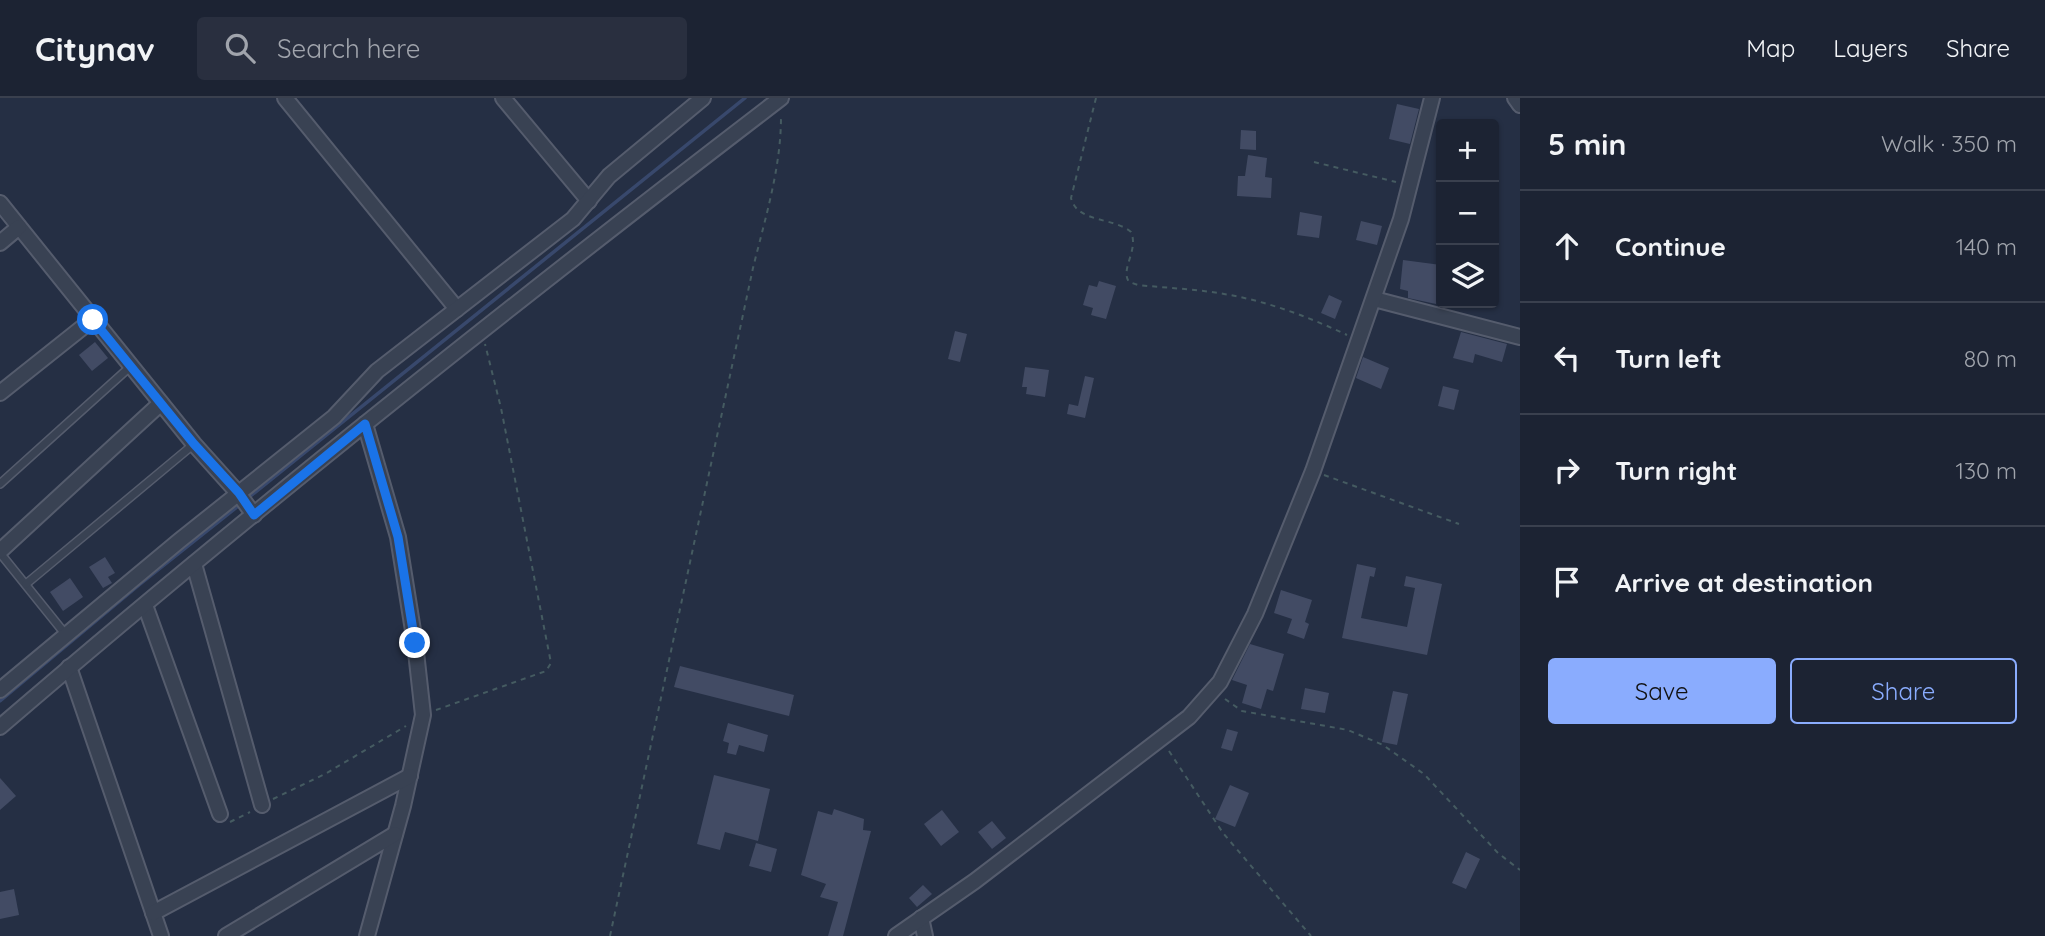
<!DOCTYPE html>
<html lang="en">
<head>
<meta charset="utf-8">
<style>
  :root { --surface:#1c2333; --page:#292f3f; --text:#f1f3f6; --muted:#a0a4ac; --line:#3a404e; --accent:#8aacfe }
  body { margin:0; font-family:Quicksand,sans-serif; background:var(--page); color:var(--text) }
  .controls { position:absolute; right:21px; top:21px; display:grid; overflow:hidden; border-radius:7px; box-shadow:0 2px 5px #0004 }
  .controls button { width:63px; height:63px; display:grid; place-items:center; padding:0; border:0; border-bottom:2px solid var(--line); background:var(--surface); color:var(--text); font:35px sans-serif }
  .stop { position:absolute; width:21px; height:21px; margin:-16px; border:5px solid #1a73e8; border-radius:50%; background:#fff }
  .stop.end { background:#1a73e8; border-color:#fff; box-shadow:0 2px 7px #0008 }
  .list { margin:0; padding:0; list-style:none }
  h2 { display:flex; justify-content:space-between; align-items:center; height:91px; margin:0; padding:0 28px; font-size:30px }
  h2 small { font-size:23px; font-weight:400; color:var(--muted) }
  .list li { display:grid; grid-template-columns:46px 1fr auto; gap:21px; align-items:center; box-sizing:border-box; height:112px; padding:0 28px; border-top:2px solid var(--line) }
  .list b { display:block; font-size:26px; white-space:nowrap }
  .list em { font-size:23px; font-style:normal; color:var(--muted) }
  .actions { display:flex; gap:14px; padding:21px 28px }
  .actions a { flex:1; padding:16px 0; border:2px solid var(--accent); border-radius:7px; text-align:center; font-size:24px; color:var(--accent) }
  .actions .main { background:var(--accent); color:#111 }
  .icon { flex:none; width:38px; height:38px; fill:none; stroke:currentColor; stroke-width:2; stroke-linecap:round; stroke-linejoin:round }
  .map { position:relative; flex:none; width:1520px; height:838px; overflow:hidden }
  header { display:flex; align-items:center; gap:42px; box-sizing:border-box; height:98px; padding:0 35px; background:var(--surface); border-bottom:2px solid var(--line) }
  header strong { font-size:33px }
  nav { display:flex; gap:38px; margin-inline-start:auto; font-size:24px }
  .search { width:490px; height:63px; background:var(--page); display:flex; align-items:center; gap:18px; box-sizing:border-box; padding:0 24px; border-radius:7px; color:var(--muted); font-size:26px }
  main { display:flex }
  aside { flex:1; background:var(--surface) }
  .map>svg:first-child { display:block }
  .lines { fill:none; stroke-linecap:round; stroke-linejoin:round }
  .stream { stroke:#38486c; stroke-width:3.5 }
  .building { fill:#424b64 }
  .lane-casing { stroke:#555c6d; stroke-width:10 }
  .street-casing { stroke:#555c6d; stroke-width:18 }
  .path { stroke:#455b61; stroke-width:2; stroke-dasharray:5 5; stroke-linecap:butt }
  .lane { stroke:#394253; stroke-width:7 }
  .street { stroke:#394253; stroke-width:14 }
  .route { stroke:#1a73e8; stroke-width:9 }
</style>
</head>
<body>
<header>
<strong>Citynav</strong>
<div class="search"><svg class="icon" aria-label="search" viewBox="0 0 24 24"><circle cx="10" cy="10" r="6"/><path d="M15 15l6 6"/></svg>Search here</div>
<nav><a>Map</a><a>Layers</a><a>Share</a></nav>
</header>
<main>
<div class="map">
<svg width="1520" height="838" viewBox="0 0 1520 838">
  <rect width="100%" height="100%" fill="#252f44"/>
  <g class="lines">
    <g class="stream">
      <polyline points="248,400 745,0"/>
      <polyline points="0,603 139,487 242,405"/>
    </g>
  </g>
  <g class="building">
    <polygon points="1397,6 1419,11 1410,46 1389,41"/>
    <polygon points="1241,32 1256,33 1256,52 1240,51"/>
    <polygon points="1248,57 1267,60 1265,79 1272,80 1271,100 1237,98 1238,78 1245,78"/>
    <polygon points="1300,114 1322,118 1319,140 1297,137"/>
    <polygon points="1361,123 1382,128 1377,147 1356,142"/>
    <polygon points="1403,162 1441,167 1436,206 1408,200 1408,193 1400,191"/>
    <polygon points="1099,183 1116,188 1106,221 1091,217 1093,210 1083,207 1089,187 1097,189"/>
    <polygon points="1329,197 1342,203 1335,221 1321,215"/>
    <polygon points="955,233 967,236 960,264 948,261"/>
    <polygon points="1461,234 1507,246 1502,264 1475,256 1473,265 1453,260"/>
    <polygon points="95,244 108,260 92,273 79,257"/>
    <polygon points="1363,259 1389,270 1381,291 1356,280"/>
    <polygon points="1025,269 1049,272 1045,299 1026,296 1027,289 1022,289"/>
    <polygon points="1085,278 1094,280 1085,320 1067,316 1069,306 1078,308"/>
    <polygon points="1443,288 1459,292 1454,312 1438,308"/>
    <polygon points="105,459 115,475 108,479 112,485 103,490 89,469"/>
    <polygon points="1357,466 1376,470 1374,479 1370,478 1361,520 1407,529 1415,490 1404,488 1406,478 1442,486 1427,557 1342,540"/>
    <polygon points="70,480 83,499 63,513 50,494"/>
    <polygon points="1281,492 1312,502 1305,524 1309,526 1304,541 1287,535 1292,521 1274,515"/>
    <polygon points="1250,546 1284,556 1273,593 1267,591 1261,611 1242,605 1247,587 1232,582"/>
    <polygon points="680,568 794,597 789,618 674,589"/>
    <polygon points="1305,590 1329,595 1325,615 1301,611"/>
    <polygon points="1393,593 1408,596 1397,647 1382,644"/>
    <polygon points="728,625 768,637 764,654 739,647 736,657 727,655 729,645 723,643"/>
    <polygon points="1227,631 1238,634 1232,653 1221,650"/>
    <polygon points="714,677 770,691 758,743 725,734 720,752 697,746"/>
    <polygon points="0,680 16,698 0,712"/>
    <polygon points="1230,687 1249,695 1235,729 1215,721"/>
    <polygon points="834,711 864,721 863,732 871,733 843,838 828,838 838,804 820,799 826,786 801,777 818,713 832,717"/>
    <polygon points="942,712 959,734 941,748 924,726"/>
    <polygon points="992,723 1006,740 992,751 978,734"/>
    <polygon points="756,745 777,751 771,774 749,768"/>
    <polygon points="1466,754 1480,761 1466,791 1452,785"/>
    <polygon points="923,787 932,796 917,809 909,800"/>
    <polygon points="14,791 19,817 0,821 0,794"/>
  </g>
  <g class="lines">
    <g class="lane-casing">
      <g id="lane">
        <polyline points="0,386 131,268"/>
        <polyline points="0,455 66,537"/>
        <polyline points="26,486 194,346"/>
      </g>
    </g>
    <g class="street-casing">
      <g id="street">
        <polyline points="285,0 457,211"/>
        <polyline points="503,0 589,103"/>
        <polyline points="1515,0 1520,7"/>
        <polyline points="0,105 194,346 238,395 254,417"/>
        <polyline points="0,145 19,129"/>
        <polyline points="1374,201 1520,239"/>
        <polyline points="0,295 93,221"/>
        <polyline points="365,326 398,439 415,545 423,617 403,708 367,838"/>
        <polyline points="0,453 161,305"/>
        <polyline points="194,466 262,707"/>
        <polyline points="145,507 220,716"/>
        <polyline points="69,569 161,838"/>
        <polyline points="0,592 179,443 334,319 377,273 573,121 609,78 703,0"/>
        <path d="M 0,629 C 253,411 516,203 781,0"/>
        <polyline points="153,815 410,678"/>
        <polyline points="921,820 925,838"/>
        <polyline points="226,838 395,736"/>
        <polyline points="896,838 975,783 1189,619 1220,584 1255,516 1313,373 1401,121 1432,0"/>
      </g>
    </g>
    <g class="path">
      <path d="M 1096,0 L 1071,100 C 1077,125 1114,119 1131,134 C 1139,152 1120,171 1129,184 L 1138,187 C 1167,190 1196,191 1224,196 C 1267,203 1309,219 1347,237"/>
      <polyline points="1314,64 1396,84"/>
      <polyline points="1324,377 1459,426"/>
      <polyline points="1225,601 1242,613 1348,632 1383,647 1424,676 1498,755 1520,772"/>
      <polyline points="436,612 546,573 551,565 501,310 485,246"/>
      <polyline points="1169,653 1223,735 1311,838"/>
      <polyline points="273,701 325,676 406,628"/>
      <polyline points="230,724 250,714"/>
      <path d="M 610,838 L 753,170 C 765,121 781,70 781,19"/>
    </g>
    <use href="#lane" class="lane"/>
    <use href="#street" class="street"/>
  </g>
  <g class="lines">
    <polyline class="route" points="93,222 194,346 239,395 254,417 365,326 398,439 415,545"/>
  </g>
</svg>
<div class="controls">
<button>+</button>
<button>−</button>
<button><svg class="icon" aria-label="layers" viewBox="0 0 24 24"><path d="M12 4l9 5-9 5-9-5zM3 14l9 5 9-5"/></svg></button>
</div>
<div class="stop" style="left:93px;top:222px"></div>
<div class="stop end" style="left:415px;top:545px"></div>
</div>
<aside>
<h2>5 min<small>Walk · 350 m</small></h2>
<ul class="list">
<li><svg class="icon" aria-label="ahead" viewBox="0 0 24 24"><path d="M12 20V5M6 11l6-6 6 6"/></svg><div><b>Continue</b></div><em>140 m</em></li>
<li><svg class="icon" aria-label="left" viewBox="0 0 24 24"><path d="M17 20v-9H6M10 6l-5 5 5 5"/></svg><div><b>Turn left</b></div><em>80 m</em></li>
<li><svg class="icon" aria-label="right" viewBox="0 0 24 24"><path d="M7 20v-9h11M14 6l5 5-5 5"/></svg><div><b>Turn right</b></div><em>130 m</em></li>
<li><svg class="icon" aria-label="arrive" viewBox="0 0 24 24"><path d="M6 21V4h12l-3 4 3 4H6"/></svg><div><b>Arrive at destination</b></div></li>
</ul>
<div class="actions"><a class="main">Save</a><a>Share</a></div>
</aside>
</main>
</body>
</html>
